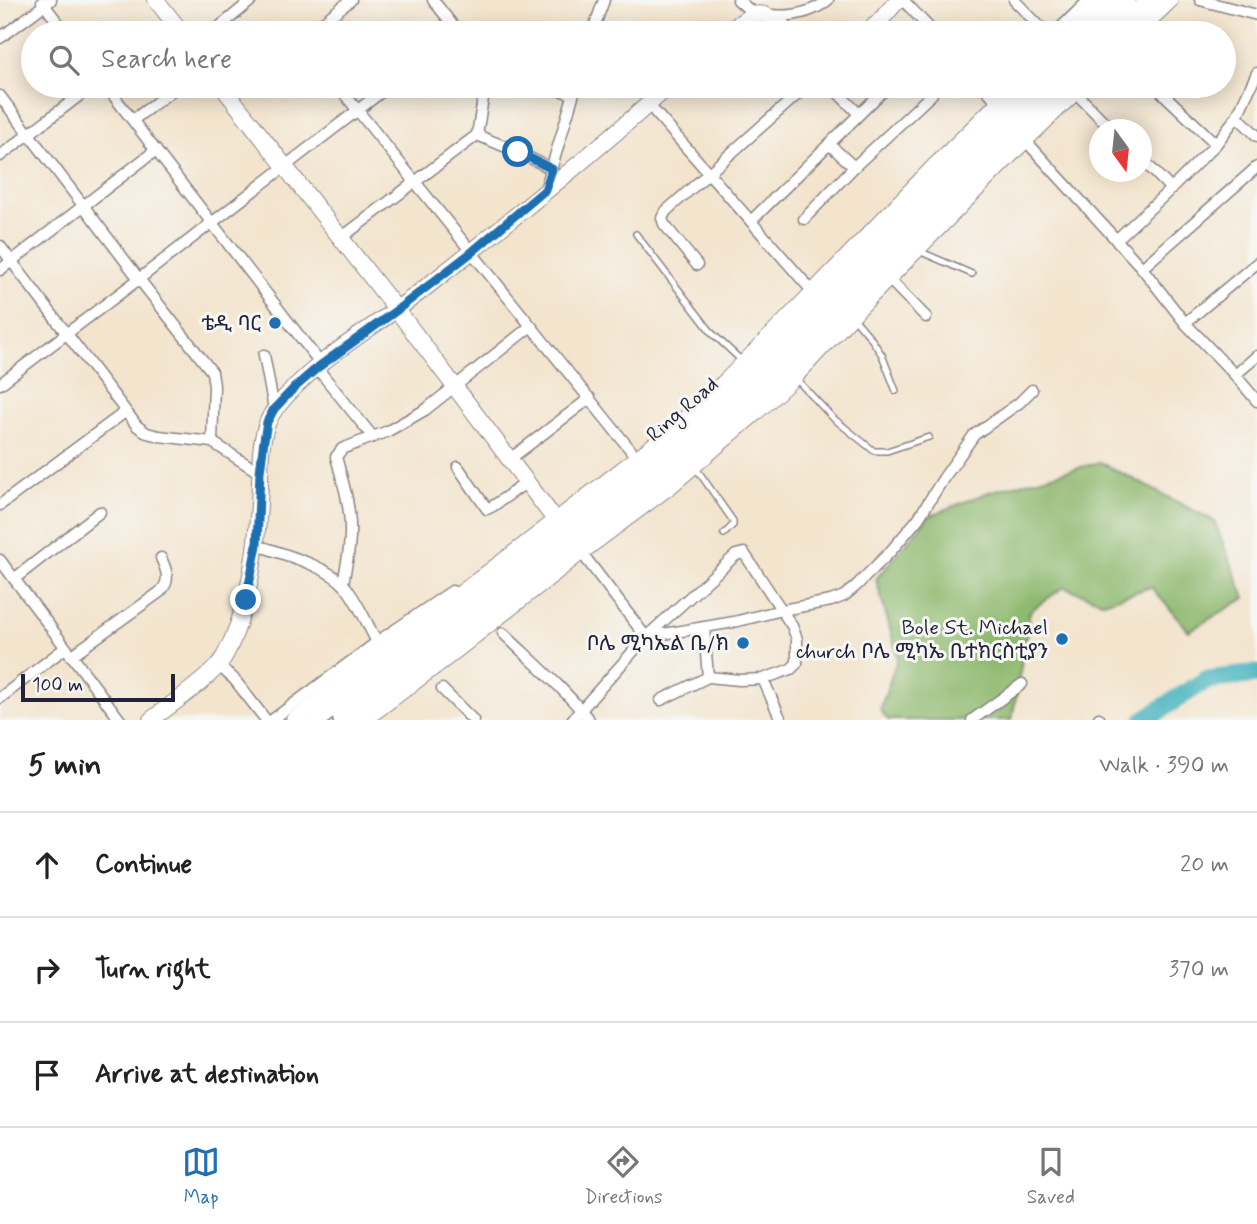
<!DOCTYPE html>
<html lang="en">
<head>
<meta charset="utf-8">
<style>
  :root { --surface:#fff; --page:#f2f2f2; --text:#222; --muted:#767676; --line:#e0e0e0; --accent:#1f6fb2 }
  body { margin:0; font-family:Mynerve,"Noto Sans Ethiopic",sans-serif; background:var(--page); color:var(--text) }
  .compass { position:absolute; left:1089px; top:119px; width:63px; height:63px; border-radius:50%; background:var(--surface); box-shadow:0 4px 18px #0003; rotate:165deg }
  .scale { position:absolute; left:21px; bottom:18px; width:154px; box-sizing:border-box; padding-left:7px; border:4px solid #22223b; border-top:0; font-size:19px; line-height:24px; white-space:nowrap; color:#22223b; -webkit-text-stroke:5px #f6f6f2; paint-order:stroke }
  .stop { position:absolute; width:21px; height:21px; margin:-16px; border:5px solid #1f6fb2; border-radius:50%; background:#fff }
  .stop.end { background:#1f6fb2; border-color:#fff; box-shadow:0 2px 7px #0008 }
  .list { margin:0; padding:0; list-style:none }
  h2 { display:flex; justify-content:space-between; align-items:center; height:91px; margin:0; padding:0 28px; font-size:30px }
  h2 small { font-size:23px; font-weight:400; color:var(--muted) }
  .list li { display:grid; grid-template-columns:46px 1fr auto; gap:21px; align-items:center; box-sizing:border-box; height:105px; padding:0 28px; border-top:2px solid var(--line) }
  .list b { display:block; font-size:26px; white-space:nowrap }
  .list em { font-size:23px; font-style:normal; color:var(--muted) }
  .icon { flex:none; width:38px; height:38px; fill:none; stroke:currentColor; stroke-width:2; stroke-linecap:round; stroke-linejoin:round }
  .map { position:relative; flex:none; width:1257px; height:720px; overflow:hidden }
  .search { position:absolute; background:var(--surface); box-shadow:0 4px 18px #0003; left:21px; right:21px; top:21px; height:77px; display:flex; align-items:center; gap:18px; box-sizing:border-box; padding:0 24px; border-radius:38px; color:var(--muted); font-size:26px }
  .sheet { height:406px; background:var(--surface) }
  nav { display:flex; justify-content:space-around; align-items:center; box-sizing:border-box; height:98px; border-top:2px solid var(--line); background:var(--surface); font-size:19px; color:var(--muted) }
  nav a { display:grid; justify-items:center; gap:4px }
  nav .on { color:var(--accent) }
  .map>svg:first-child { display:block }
  .forest { fill:#8fb96f; stroke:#586e55; stroke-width:2 }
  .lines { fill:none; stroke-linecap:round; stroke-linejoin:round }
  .river { stroke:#45b4be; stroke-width:19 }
  .lane-casing { stroke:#8a8384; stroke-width:8 }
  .street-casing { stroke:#8a8384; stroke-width:13 }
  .secondary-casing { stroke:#8a8384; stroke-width:18 }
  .highway-casing { stroke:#8a8384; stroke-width:22 }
  .lane { stroke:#fff; stroke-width:5 }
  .street { stroke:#fff; stroke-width:10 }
  .secondary { stroke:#fff; stroke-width:16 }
  .highway { stroke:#fff; stroke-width:19 }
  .route { stroke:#1f6fb2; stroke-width:9 }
  .poi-dot { fill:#1f6fb2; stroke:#f6f6f2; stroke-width:2.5 }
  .labels { text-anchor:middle; stroke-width:6; stroke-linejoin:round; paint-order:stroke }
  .poi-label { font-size:21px; fill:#22223b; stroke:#f6f6f2; text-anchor:end }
  .street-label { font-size:21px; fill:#22223b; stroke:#f6f6f2 }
</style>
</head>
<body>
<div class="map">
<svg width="1257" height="720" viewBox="0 0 1257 720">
  <rect width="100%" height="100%" fill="#f6f6f2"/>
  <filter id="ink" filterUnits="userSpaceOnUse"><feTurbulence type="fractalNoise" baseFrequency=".0143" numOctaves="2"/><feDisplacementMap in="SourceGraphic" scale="14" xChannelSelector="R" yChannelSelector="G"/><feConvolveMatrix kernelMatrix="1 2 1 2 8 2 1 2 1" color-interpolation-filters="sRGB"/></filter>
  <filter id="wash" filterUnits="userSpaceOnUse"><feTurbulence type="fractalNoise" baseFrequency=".00686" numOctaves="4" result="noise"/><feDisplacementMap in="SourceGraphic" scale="28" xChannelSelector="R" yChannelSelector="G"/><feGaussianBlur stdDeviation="1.57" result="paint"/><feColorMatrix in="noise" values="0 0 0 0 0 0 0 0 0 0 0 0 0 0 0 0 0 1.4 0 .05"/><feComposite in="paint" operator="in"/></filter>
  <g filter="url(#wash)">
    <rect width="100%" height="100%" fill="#f3e4cd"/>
    <polygon class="forest" points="1100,462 1214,521 1245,598 1189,631 1151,587 1104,602 1064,587 1030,611 1012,720 888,720 880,710 898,657 876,579 929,516 989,492"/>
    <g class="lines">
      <polyline class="river" points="1144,720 1206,680 1257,674"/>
    </g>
  </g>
  <g filter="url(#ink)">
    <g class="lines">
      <g class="lane-casing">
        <g id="lane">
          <polyline points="636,234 712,333 742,361"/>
          <polyline points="919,251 972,274"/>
          <polyline points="854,318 870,337 882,355 896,391"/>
          <polyline points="796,379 833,418 874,451 887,451 929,437"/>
          <polyline points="696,468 733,521 733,525 724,534"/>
        </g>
      </g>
      <g class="street-casing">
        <g id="street">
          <polyline points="433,0 459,33"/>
          <polyline points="738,0 754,14"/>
          <polyline points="903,0 934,33"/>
          <polyline points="1014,0 1046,33"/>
          <polyline points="1200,0 1257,15"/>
          <polyline points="42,2 66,33"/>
          <path d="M 770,15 C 791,17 811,14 828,0"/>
          <polyline points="212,33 252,0"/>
          <polyline points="309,33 351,0"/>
          <polyline points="592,33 604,0"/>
          <polyline points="1055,33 1089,0"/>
          <polyline points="0,38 51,0"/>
          <polyline points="106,86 321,364"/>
          <polyline points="338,86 637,458"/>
          <polyline points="544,86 573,94"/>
          <polyline points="831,86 859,114"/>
          <polyline points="983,86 999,103"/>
          <polyline points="1155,86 1216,144"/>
          <polyline points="1075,92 1112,130"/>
          <polyline points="0,96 139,279 212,372 214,386 212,442"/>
          <polyline points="230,97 244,86"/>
          <polyline points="993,97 1004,86"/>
          <polyline points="648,104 813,292"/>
          <polyline points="1237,116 1257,136"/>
          <polyline points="133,120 178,86"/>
          <polyline points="477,135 518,152 552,169"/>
          <polyline points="1025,140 1142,268 1185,323 1235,375 1257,401"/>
          <polyline points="829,144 854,167"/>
          <polyline points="0,156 92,86"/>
          <polyline points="1142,159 1171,189 1216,144 1237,116 1257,73"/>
          <polyline points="545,190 576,86"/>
          <polyline points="804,219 854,167 932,94"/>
          <polyline points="751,221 888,86"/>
          <polyline points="341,238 477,135 485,86"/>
          <polyline points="1116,240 1171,189"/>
          <polyline points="0,246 137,426 147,433 159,436 212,442 260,473"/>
          <polyline points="697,265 664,224 662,218 666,211 807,86"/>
          <polyline points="1142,268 1257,167"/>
          <polyline points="0,270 156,150"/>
          <polyline points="888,278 926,317"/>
          <polyline points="1185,323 1257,263"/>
          <polyline points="264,355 274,409"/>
          <polyline points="317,368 373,437"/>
          <polyline points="1235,375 1257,356"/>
          <polyline points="0,384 139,279 389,86"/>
          <polyline points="510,459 590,398"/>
          <polyline points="458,467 487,509 493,506 527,482"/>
          <polyline points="0,505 125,412"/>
          <path d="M 257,545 C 282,554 328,566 345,586 C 358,602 367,624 377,642"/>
          <polyline points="581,552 646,637"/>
          <polyline points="0,560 120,720"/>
          <polyline points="14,579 100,512"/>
          <path d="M 343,583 C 346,567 350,550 350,534 C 351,507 343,482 336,457 L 342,449 L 388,431 L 425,410 L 531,326"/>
          <path d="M 503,633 C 532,661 564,688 589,720"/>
          <polyline points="646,637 734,622 782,610 831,601 844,596 856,586 890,552 918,519 943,479 974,435 1019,403 1032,390"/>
          <path d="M 71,656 L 160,592 C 171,581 167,571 161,558"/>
          <polyline points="218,665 234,679 266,720"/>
          <polyline points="763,679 781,720"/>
          <polyline points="442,689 473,720"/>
          <polyline points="0,698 65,648"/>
          <polyline points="661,700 708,677 704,628"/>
          <polyline points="272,720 377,642 452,591"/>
          <polyline points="572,720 646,637 736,555 744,553 792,626 797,639 797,663 791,669 763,679 740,680 708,677"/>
          <polyline points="972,720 1022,684"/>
          <polyline points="1098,720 1099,718"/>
        </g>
      </g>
      <g class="secondary-casing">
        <g id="secondary">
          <polyline points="156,0 182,33"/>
          <path d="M 728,33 C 757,8 762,8 790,33"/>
          <polyline points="866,33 879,22 898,0"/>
          <polyline points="1071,33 1106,0"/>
          <polyline points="1136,33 1170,0"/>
          <polyline points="222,86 397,310 556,521"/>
          <path d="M 151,720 C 171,704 205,682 220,663 C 229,651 233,638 238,625 C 254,578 258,533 260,484 C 260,460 260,427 276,408 C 313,361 369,331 416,295 C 502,228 587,159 669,86"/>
          <polyline points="294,720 517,551 671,432 728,379 776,331 931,170 1016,86"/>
          <polyline points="363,720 447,657 581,552 671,485 755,413 794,377 852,315 1025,140 1081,86"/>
        </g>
      </g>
      <g class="highway-casing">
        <g id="highway">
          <polyline points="1093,33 1126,0"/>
          <polyline points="1117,33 1151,0"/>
          <polyline points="315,720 465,608 501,579 664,456 713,414 759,371 836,288 1038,86"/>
          <polyline points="343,720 477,620 514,589 661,476 705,439 761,389 802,349 1003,142 1061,86"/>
        </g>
      </g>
      <use href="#lane" class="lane"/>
      <use href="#street" class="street"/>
      <use href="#secondary" class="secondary"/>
      <use href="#highway" class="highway"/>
    </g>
  </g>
  <g class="lines" filter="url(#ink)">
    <polyline class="route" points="246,600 257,545 260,472 264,440 267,422 274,409 294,388 317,368 397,310 472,252 545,190 552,169 518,152"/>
  </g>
  <g class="poi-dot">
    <circle cx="275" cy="323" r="7"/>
    <circle cx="1062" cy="639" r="7"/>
    <circle cx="743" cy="643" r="7"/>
  </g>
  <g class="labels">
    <g class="poi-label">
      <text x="261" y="330">ቴዲ ባር</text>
      <text x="1048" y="634">Bole St. Michael<tspan x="1048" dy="24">church ቦሌ ሚካኤ ቤተክርስቲያን</tspan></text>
      <text x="729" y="650">ቦሌ ሚካኤል ቤ/ክ</text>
    </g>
    <g class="street-label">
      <text transform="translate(682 409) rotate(-41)" y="7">Ring Road</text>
    </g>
  </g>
</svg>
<svg class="compass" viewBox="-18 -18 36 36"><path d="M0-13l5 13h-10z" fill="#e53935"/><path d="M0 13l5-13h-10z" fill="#767676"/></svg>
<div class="scale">100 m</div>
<div class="stop" style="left:518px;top:152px"></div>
<div class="stop end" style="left:246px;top:600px"></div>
<div class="search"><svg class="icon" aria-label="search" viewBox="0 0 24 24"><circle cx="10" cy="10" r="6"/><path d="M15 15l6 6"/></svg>Search here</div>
</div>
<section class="sheet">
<h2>5 min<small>Walk · 390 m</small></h2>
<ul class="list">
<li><svg class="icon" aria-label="ahead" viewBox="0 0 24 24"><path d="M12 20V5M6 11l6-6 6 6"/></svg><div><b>Continue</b></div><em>20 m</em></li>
<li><svg class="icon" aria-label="right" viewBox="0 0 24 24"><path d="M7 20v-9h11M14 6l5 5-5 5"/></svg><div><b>Turn right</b></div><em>370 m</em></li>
<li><svg class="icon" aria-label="arrive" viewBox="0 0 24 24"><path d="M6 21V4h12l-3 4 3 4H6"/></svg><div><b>Arrive at destination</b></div></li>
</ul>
</section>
<nav>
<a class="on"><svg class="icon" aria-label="map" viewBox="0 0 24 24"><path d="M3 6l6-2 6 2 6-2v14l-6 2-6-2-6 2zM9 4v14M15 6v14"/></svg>Map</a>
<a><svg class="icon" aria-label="directions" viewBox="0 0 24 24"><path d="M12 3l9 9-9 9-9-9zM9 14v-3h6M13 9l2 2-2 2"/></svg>Directions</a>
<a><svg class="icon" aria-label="saved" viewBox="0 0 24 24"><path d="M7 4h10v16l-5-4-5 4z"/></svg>Saved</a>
</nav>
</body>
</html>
